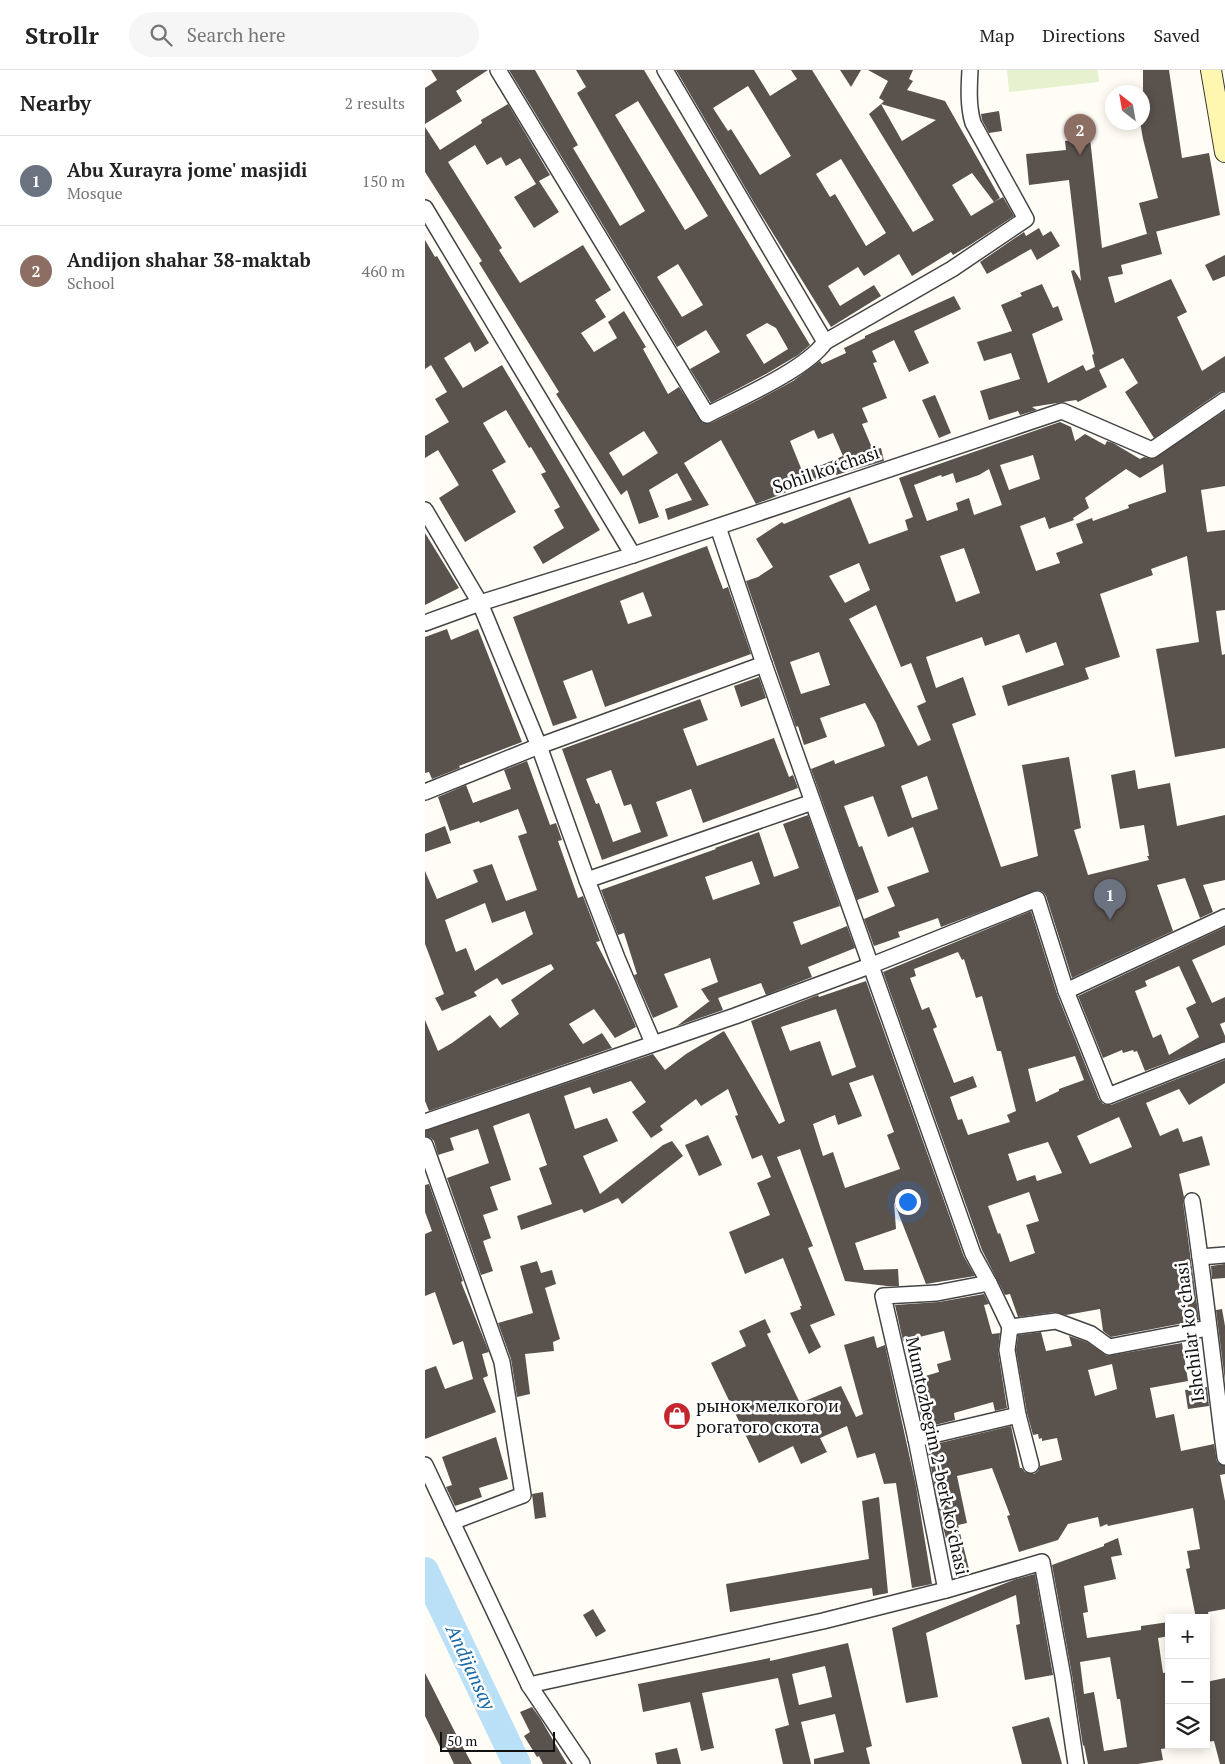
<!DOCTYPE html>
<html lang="en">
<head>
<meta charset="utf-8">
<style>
  :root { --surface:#fff; --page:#f6f6f6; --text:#222; --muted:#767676; --line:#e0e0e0; --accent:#db2777 }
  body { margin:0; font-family:"PT Serif",serif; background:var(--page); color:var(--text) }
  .controls { position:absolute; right:15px; bottom:15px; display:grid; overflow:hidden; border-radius:0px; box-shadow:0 2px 12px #0003 }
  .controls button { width:45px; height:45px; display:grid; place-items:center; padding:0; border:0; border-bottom:1px solid var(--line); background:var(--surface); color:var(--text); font:25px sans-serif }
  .compass { position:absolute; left:680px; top:15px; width:45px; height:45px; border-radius:50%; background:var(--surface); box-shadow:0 2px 12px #0003; rotate:329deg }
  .scale { position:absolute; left:15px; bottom:12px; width:115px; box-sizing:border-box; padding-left:5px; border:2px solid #111; border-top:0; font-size:14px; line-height:18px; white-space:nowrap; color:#111; -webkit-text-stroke:4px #fff; paint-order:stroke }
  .you { position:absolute; left:482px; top:1131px; width:18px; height:18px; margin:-12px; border:4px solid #fff; border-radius:50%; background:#1a73e8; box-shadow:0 0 0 8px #1a73e833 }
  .badge { display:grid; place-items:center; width:32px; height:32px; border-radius:50%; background:var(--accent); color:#fff; font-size:16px; font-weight:700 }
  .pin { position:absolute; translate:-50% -41px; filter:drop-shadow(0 1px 2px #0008) }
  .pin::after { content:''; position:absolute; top:26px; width:18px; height:15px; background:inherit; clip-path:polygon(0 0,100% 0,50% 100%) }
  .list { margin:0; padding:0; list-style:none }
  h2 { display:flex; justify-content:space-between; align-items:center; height:65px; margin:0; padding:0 20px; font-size:21px }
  h2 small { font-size:16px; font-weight:400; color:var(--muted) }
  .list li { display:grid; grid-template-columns:32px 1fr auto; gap:15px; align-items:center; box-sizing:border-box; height:90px; padding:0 20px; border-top:1px solid var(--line) }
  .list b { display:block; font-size:19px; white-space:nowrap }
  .list p { margin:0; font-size:16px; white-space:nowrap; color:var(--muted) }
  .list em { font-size:16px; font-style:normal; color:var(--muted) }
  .icon { flex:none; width:28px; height:28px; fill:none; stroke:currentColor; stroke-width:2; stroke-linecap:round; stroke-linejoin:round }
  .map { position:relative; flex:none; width:800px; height:1694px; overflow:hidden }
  header { display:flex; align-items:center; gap:30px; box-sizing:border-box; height:70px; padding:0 25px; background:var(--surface); border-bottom:1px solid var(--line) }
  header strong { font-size:24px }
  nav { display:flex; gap:28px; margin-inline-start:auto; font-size:18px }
  .search { width:350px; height:45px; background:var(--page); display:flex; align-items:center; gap:12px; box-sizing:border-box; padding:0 18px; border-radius:28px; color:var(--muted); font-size:19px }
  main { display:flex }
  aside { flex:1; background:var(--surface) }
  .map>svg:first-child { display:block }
  .pitch { fill:#e6f2cf }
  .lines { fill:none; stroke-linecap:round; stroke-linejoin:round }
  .river { stroke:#b9e0f7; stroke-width:28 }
  .building { fill:#5a524d; fill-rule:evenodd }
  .minor-casing { stroke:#444; stroke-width:18 }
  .secondary-casing { stroke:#333; stroke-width:22 }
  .minor { stroke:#fff; stroke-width:15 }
  .secondary { stroke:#fff6b0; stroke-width:20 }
  .labels { text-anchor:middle; stroke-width:5; stroke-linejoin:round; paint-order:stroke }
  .street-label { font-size:18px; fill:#111; stroke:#fff }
  .poi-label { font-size:18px; fill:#111; stroke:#fff; text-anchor:start }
  .water-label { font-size:19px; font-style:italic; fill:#1768a6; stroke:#fff }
</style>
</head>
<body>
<header>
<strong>Strollr</strong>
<div class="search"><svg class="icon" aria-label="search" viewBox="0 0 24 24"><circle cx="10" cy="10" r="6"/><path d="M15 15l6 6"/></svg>Search here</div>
<nav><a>Map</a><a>Directions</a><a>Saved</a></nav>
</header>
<main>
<aside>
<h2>Nearby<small>2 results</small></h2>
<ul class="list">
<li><span class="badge" style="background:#6b7280">1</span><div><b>Abu Xurayra jome' masjidi</b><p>Mosque</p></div><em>150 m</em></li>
<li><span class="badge" style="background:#8d6e63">2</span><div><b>Andijon shahar 38-maktab</b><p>School</p></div><em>460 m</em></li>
</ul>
</aside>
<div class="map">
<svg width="800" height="1694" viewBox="0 0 800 1694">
  <rect width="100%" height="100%" fill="#fffdf5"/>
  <polygon class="pitch" points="582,0 673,0 674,12 584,22"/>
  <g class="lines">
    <polyline class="river" points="0,1501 92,1694"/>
  </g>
  <g class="building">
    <polygon points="6,0 63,0 31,21 37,31 0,54 0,18 12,10"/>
    <path d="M 84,0 L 110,0 L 153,75 L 148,78 L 195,156 L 220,141 L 152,23 L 161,17 L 151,0 L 219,0 L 385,275 L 373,285 L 341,304 L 286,333 L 265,299 L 295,282 L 281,260 L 252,277 ZM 213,31 L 283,146 L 260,160 L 190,45 ZM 253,194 L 278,235 L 257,247 L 232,207 ZM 342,253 L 351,258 L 363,279 L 339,294 L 321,265 Z"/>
    <path d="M 251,0 L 329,0 L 345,26 L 372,9 L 366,0 L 387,0 L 488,162 L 509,150 L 444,44 L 456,34 L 477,71 L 511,50 L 456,34 L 459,31 L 454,28 L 463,11 L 443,0 L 488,0 L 484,9 L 488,11 L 482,20 L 520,31 L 575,128 L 569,132 L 578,127 L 589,146 L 545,175 L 528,185 L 526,182 L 487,206 L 474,184 L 439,206 L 433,197 L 403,216 L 415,236 L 449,215 L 456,226 L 406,257 L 331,136 ZM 323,16 L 366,86 L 335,105 L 306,59 L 303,61 L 288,38 ZM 416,89 L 461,163 L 441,176 L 410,124 L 405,127 L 391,104 ZM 547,103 L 569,132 L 546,146 L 527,115 Z"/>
    <polygon points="415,0 436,0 426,17"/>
    <polygon points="718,0 744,0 757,88 784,83 795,145 722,164 714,133 733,128 718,69 715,52 718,52"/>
    <path d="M 83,34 L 125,105 L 114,111 L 134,142 L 109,158 L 89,127 L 111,114 L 95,88 L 81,96 L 76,87 L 62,95 L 50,75 L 23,92 L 77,178 L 74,180 L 95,213 L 158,175 L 186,220 L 170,230 L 181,247 L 156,263 L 169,282 L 192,268 L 183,252 L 199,241 L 221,277 L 218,279 L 243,324 L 254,317 L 278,353 L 286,353 L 333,330 L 368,311 L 395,291 L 397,294 L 421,283 L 419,278 L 440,268 L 440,266 L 529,226 L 536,239 L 489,261 L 504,293 L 484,302 L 469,270 L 447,281 L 452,292 L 448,293 L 462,328 L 437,338 L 443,352 L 437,354 L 448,380 L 456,378 L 459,391 L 411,405 L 410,403 L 331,434 L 296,370 L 259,393 L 284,435 L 243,450 L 240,439 L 267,430 L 252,403 L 224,420 L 234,447 L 214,454 L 202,420 L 196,425 L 131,324 L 134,322 L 54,193 L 57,191 L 0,102 L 0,57 L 15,80 L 57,53 L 56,50 ZM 389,360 L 393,369 L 408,363 L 418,386 L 378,403 L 365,371 ZM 219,361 L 233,383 L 198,406 L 184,383 Z"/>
    <polygon points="574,41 577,61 564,63 557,50 556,44"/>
    <polygon points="665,68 677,178 731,161 737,184 696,195 698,204 683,207 690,233 746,209 762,242 752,247 777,301 800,286 800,321 795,322 729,368 700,322 713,313 698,288 674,300 682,317 653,332 651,330 607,337 612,340 595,345 593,341 564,350 555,321 595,309 586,283 559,291 552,272 587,261 576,235 597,226 595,223 617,214 628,238 633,236 638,250 607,264 623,313 658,295 661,301 670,297 667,285 669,284 646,201 649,200 656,211 644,110 604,115 601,84 641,80 640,71"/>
    <polygon points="614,158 618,166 626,161 635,176 612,190 606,179 562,204 555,192 599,162 601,166"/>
    <polygon points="0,170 10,187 12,186 64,273 50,282 45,272 19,288 38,318 77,295 175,460 118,494 108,477 139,458 129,440 135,437 116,404 121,402 106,377 104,378 81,340 58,353 81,392 67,400 91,442 40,472 14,428 34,415 13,380 0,388 0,366 24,352 10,329 22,322 6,295 0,299"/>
    <polygon points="800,185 800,206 788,211 780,195"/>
    <polygon points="510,325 526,363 514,368 497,330"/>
    <path d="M 800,341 L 800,416 L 776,420 L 782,462 L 800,460 L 800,540 L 791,541 L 797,585 L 800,584 L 800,678 L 750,687 L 731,579 L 774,572 L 762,486 L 726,499 L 728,505 L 675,524 L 695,587 L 660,598 L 664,609 L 583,636 L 577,616 L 639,595 L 631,572 L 601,583 L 594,564 L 560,576 L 557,567 L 501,587 L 511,618 L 538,607 L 551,645 L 527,654 L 576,797 L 613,786 L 597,695 L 644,687 L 656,758 L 649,760 L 663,805 L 724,790 L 722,786 L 724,786 L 719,755 L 695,759 L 686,705 L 710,700 L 713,719 L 745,713 L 752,756 L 800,745 L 800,810 L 778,815 L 788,842 L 775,848 L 760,808 L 732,815 L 748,861 L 647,908 L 621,826 L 618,822 L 613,820 L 516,857 L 513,848 L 473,862 L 475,867 L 449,876 L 439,849 L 470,836 L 462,817 L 504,802 L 488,757 L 463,767 L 448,726 L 419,736 L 434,777 L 437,776 L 454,822 L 432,830 L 386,699 L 409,690 L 410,694 L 460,676 L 451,653 L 440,633 L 395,648 L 402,667 L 379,675 L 373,656 L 371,657 L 321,511 L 333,507 L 348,497 L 331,469 L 357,452 L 359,454 L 425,427 L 444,474 L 483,460 L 480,450 L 488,447 L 474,408 L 635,352 L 646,357 L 650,371 L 660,364 L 680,375 L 682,371 L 688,373 L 715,389 L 719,387 L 728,389 ZM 608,385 L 615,409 L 584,420 L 575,395 ZM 738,394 L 741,422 L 703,435 L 704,438 L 668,451 L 667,448 L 651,454 L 658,473 L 631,483 L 635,493 L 611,501 L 595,456 L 620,447 L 624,459 L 649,450 L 648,448 L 664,438 L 660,428 L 701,399 L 715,408 ZM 564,399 L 577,435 L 549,445 L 544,428 L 531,433 L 533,440 L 502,451 L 489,415 L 516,405 L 517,407 L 528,403 L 531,413 L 554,405 ZM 539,478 L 555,523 L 531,532 L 515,486 ZM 434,493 L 445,520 L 420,533 L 404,506 ZM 451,535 L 476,597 L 486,593 L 501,632 L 492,636 L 506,670 L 493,676 L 424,549 ZM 394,582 L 405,615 L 376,624 L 365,592 ZM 502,706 L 513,739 L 487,748 L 476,716 Z"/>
    <polygon points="0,463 34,518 0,535"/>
    <path d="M 282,476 L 298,519 L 303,517 L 326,584 L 180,637 L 167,600 L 138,611 L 152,648 L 128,656 L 88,547 ZM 218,522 L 227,546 L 203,554 L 195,531 Z"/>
    <polygon points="22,559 26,570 53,559 97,672 34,696 35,698 7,709 4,702 0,703 0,567"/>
    <polygon points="334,607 341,628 316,637 309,616"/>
    <path d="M 275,629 L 283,650 L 258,659 L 272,696 L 349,668 L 364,707 L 368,705 L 373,718 L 278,753 L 266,719 L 231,732 L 243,766 L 177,790 L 137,679 ZM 186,700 L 199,736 L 206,734 L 216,762 L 188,772 L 174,733 L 171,734 L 161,709 Z"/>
    <path d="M 102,691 L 125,755 L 131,753 L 137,770 L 133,771 L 153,828 L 158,826 L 175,871 L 171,872 L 192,913 L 211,957 L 190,968 L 169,939 L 144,954 L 158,974 L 177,963 L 187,978 L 4,1041 L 0,1031 L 0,950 L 13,981 L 27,973 L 65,945 L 75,958 L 94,944 L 86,930 L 129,899 L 126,894 L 77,915 L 72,908 L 49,922 L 52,926 L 17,941 L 10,928 L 19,924 L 0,874 L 0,801 L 12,829 L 53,812 L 48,800 L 67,794 L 81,831 L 112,820 L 93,766 L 102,763 L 93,739 L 55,753 L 54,751 L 25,761 L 13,727 L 41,715 L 48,733 L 86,719 L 79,700 ZM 60,833 L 67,853 L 100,841 L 108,864 L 50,901 L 41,878 L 31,882 L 20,850 Z"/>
    <path d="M 383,745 L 415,836 L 368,852 L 376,875 L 422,856 L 430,878 L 383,897 L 387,907 L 341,925 L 336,913 L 293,928 L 298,940 L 252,956 L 286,930 L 284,931 L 276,919 L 293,912 L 285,888 L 239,904 L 253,937 L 228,948 L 209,905 L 212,904 L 199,863 L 193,865 L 176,820 L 291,779 L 290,778 L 334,762 L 349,807 L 374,798 L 358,754 ZM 327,791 L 335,814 L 288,830 L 280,807 Z"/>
    <polygon points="20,756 26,773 0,782 0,764"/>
    <path d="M 606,841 L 632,924 L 674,1029 L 678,1034 L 686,1035 L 800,990 L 800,1013 L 764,1035 L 754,1019 L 721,1033 L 735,1066 L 753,1058 L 758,1072 L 777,1066 L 785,1095 L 754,1104 L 759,1127 L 758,1132 L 774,1250 L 686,1267 L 678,1261 L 675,1239 L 641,1245 L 630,1242 L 593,1247 L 585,1224 L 580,1225 L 557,1180 L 458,902 ZM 533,882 L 537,890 L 539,889 L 551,928 L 557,926 L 572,981 L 576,981 L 591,1041 L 582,1045 L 585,1052 L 543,1065 L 537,1049 L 533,1050 L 525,1027 L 552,1017 L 548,1006 L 529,1013 L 508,959 L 512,957 L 504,937 L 497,940 L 485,908 L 491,906 L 489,899 ZM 650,986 L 659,1010 L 634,1019 L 634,1021 L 611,1032 L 603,999 ZM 694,1047 L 707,1077 L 665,1094 L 652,1066 ZM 623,1072 L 637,1103 L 612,1111 L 610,1105 L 592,1111 L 583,1084 ZM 604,1122 L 614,1151 L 601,1155 L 610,1183 L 585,1192 L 575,1163 L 573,1164 L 563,1136 Z"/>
    <path d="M 800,857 L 800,875 L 767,890 L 787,933 L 800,927 L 800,952 L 795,954 L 800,966 L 800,971 L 720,1001 L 712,981 L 709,982 L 708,980 L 698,983 L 697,980 L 678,988 L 653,926 ZM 754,896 L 771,933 L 761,938 L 774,967 L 744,985 L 736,964 L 728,968 L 710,921 L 722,916 L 720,911 Z"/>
    <path d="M 441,911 L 539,1187 L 550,1206 L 501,1214 L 469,1132 L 471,1159 L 430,1173 L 439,1200 L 473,1199 L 474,1216 L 462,1216 L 420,1211 L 375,1079 L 352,1087 L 388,1176 L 383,1178 L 410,1245 L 385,1255 L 396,1277 L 384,1284 L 365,1243 L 376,1239 L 375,1236 L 377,1236 L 358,1188 L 320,1204 L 304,1162 L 345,1145 L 332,1113 L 346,1107 L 337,1085 L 327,1089 L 310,1046 L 313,1045 L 303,1019 L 276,1036 L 271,1029 L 235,1056 L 238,1060 L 226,1068 L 207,1042 L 221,1032 L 206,1011 L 168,1024 L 165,1017 L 139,1026 L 150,1059 L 182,1048 L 193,1071 L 158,1086 L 175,1124 L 238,1075 L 247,1071 L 258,1086 L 197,1134 L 193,1128 L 159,1143 L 157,1139 L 96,1160 L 92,1146 L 127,1134 L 114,1098 L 122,1095 L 104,1043 L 68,1056 L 86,1110 L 65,1117 L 73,1140 L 58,1145 L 66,1168 L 58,1171 L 68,1201 L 56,1205 L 22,1108 L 64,1093 L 53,1059 L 25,1068 L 29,1080 L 13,1085 L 9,1071 L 6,1068 L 0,1066 L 0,1061 L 228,984 L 240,1000 L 261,984 L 299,961 L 354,1054 L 360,1051 L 326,951 L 393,925 L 394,927 ZM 411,939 L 431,997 L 407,1006 L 395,971 L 365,981 L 356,957 ZM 448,1005 L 469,1062 L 462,1065 L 475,1099 L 420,1118 L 408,1082 L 398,1086 L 388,1054 L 410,1045 L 413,1055 L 437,1046 L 424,1013 Z"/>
    <polygon points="283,1065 297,1095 274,1106 260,1075"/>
    <polygon points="4,1114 38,1211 36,1212 64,1282 57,1284 63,1306 58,1308 71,1342 0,1369 0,1300 11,1296 20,1319 48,1309 38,1271 28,1275 10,1222 0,1226 0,1164 7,1161 0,1142 0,1115"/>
    <polygon points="112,1191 116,1203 127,1200 131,1214 120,1218 135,1269 128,1272 129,1281 100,1284 105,1324 92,1327 86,1289 73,1253 108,1243 95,1196"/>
    <polygon points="800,1194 800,1208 787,1209 786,1196"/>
    <polygon points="559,1224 564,1234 559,1235 567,1264 575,1263 573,1281 582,1338 570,1341 568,1332 529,1343 530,1350 498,1358 487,1310 514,1302 512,1294 526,1290 519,1261 478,1271 470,1235 514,1232"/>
    <polygon points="797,1239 800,1256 800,1311 791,1240"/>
    <polygon points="340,1249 346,1262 342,1264 375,1333 416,1316 431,1347 438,1344 419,1275 449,1266 452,1278 460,1275 491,1416 507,1514 487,1518 471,1413 459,1414 450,1383 432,1388 422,1356 395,1368 402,1382 376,1394 368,1376 334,1393 286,1293 321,1276 314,1261"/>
    <path d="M 616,1262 L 621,1281 L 647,1276 L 644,1266 L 662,1272 L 682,1286 L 757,1273 L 763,1311 L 725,1318 L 731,1348 L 749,1344 L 756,1381 L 789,1374 L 792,1392 L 800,1396 L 800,1404 L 795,1405 L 800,1431 L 800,1539 L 783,1542 L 784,1548 L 771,1548 L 761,1499 L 765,1498 L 762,1481 L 775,1479 L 768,1438 L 683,1456 L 682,1454 L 675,1457 L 673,1447 L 643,1454 L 633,1470 L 594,1482 L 582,1446 L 585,1445 L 567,1398 L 532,1406 L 542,1453 L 533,1455 L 545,1503 L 531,1507 L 516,1449 L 502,1376 L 586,1356 L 595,1398 L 597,1398 L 600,1402 L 609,1404 L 613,1401 L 615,1396 L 637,1390 L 632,1368 L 617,1371 L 617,1368 L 614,1369 L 613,1364 L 608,1365 L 602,1343 L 591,1280 L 593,1265 ZM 687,1294 L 692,1319 L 670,1326 L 663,1300 Z"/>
    <polygon points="782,1317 784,1336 763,1339 760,1320"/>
    <polygon points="71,1367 83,1409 54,1418 57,1427 30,1436 21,1417 27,1415 17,1387"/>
    <polygon points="118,1422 121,1447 110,1449 107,1424"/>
    <polygon points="454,1427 463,1523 448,1526 447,1518 305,1542 301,1514 444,1489 437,1431"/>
    <path d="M 693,1468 L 697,1485 L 686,1487 L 691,1509 L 659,1516 L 663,1542 L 658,1543 L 662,1568 L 716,1560 L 716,1556 L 744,1552 L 744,1566 L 733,1568 L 738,1603 L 744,1602 L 744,1678 L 736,1679 L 738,1690 L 713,1694 L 663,1694 L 659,1675 L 658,1676 L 647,1605 L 627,1495 L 679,1476 L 679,1474 ZM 685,1587 L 692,1629 L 695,1629 L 702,1677 L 679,1681 L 669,1622 L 659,1624 L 655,1592 Z"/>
    <polygon points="610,1504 628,1605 600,1610 591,1555 595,1554 591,1525 501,1563 513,1627 481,1633 467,1558 591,1509"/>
    <polygon points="168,1539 181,1561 171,1567 158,1545"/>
    <path d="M 423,1573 L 447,1676 L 441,1678 L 445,1694 L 389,1694 L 389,1689 L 419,1682 L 410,1644 L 376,1652 L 386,1694 L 358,1694 L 350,1659 L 364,1655 L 353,1608 L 277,1623 L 289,1678 L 276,1681 L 265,1632 L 218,1642 L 213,1614 L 345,1588 L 345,1591 ZM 400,1596 L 407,1627 L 374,1635 L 367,1604 Z"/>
    <polygon points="0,1603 34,1670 47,1694 29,1694 21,1677 16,1679 0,1646"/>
    <polygon points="800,1608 800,1694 795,1694 789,1671 781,1672 781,1612"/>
    <polygon points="107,1637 115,1648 142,1694 118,1694 114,1686 112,1687 99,1666 105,1662 95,1642"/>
    <polygon points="624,1647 637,1694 597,1694 587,1657"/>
    <polygon points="252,1678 256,1694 232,1694 230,1683"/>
  </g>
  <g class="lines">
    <g class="minor-casing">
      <g id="minor">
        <path d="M 73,0 L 282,345 C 313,329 382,299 400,272 L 527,199 L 601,149 L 548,53 C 543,36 544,18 545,0"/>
        <polyline points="240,0 400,272"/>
        <polyline points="0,138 208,485"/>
        <polyline points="0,440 55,533 114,676 162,810 192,888 228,973"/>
        <polyline points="293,457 339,594 548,1184 564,1213 512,1223 458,1226 491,1369 521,1520 617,1492 638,1607 651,1694"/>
        <polyline points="0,553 55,533 208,485 637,341 727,380 800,330"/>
        <polyline points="0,722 114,676 339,594"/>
        <polyline points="162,810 382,734"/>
        <polyline points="641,921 800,847"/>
        <polyline points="0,1052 310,946 447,895 612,829 641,921 683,1026 800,980"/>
        <polyline points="0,1075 77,1292 98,1425 27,1452"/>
        <path d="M 767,1131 C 780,1216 789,1302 800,1387"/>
        <polyline points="775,1187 800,1185"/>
        <polyline points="564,1213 585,1257 631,1251 666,1264 684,1277 783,1258"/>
        <polyline points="585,1257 582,1280 593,1345 606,1395"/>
        <polyline points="491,1369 593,1345"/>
        <polyline points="0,1395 104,1615 398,1551 521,1520"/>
        <polyline points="104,1615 157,1694"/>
      </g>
    </g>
    <g class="secondary-casing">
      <polyline id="secondary" points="786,0 800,82"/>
    </g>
    <use href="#minor" class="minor"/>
    <use href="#secondary" class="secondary"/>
  </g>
  <defs>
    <g id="shop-disc" transform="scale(1.4375)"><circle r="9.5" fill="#c4262e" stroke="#fff"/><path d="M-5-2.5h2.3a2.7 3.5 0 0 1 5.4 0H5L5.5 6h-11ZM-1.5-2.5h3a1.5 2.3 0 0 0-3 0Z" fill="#fff"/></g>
  </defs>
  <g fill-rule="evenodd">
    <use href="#shop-disc" x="252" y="1346"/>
  </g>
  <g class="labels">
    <g class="street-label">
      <text transform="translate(401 400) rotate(-19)" y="6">Sohil koʻchasi</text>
      <text transform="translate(765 1262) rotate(-97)" y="6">Ishchilar koʻchasi</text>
      <text transform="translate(512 1386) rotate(78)" y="6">Mumtozbegim 2-berk koʻchasi</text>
    </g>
    <g class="poi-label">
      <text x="271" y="1342">рынок мелкого и<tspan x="271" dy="21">рогатого скота</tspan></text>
    </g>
    <g class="water-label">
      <text transform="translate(46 1597) rotate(65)" y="7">Andijansay</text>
    </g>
  </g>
</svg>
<div class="controls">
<button>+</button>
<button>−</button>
<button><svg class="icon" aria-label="layers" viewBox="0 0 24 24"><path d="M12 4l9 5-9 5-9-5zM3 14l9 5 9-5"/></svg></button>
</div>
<svg class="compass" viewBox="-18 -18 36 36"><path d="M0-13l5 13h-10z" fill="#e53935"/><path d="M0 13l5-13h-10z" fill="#767676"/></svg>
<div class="scale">50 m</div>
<div class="you"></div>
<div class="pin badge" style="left:685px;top:850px;background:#6b7280">1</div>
<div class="pin badge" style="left:655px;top:85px;background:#8d6e63">2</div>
</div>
</main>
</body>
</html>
